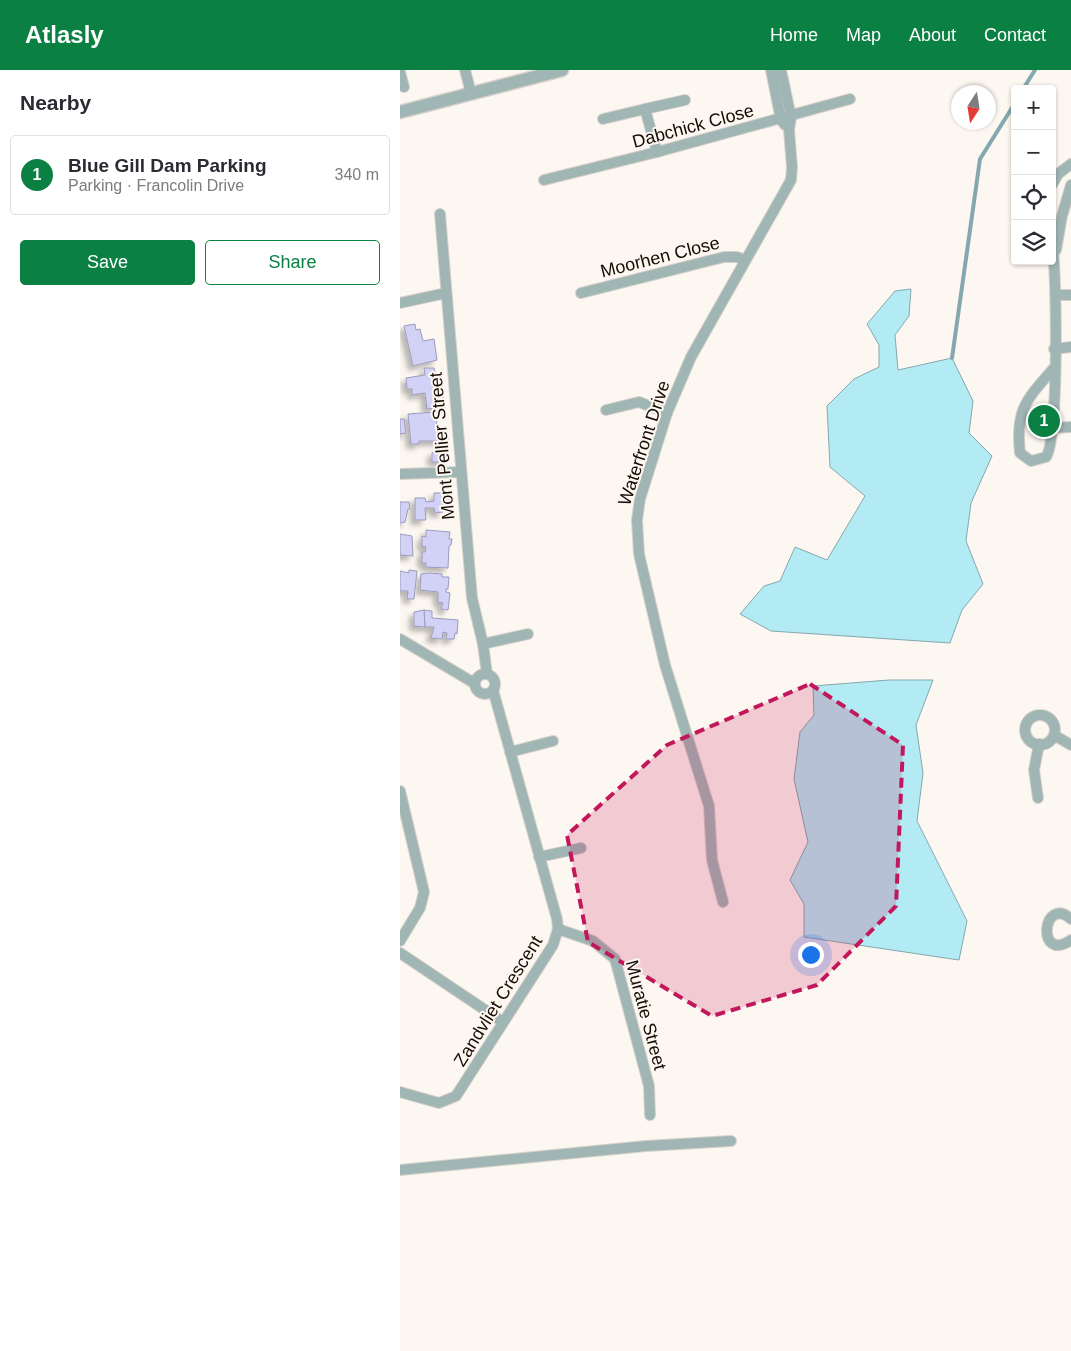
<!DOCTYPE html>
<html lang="en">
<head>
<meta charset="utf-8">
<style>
  :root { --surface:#fff; --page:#f7f7f7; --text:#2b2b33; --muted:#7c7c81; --line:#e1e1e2; --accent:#0b8043 }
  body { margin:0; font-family:Arial,sans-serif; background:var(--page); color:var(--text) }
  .controls { position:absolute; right:15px; top:15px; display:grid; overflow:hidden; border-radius:5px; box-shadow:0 1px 4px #0004 }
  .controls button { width:45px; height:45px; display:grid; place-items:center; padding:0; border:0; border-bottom:1px solid var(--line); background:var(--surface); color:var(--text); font:25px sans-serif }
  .compass { position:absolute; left:551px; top:15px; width:45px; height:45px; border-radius:50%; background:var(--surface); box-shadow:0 1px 4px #0004; rotate:192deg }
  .you { position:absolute; left:410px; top:884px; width:18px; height:18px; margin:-12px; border:4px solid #fff; border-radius:50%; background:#1a73e8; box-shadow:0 0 0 8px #1a73e833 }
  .badge { display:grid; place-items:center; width:32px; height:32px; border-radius:50%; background:var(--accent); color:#fff; font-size:16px; font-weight:700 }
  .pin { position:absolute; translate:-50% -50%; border:2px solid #fff; box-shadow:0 1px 5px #0006 }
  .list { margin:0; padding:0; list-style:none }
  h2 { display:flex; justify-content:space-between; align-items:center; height:65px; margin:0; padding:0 20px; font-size:21px }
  h2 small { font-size:16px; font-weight:400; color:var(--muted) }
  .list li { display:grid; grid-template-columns:32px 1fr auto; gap:15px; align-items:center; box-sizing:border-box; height:80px; margin:0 10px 10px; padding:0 10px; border:1px solid var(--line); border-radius:5px }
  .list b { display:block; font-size:19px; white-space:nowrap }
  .list p { margin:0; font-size:16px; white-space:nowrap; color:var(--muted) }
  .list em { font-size:16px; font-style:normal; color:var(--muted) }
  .actions { display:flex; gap:10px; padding:15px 20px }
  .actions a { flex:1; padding:11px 0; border:1px solid var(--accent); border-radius:5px; text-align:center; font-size:18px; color:var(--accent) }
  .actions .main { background:var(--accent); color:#fff }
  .icon { flex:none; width:28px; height:28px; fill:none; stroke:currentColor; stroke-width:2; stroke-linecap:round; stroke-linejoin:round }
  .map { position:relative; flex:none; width:671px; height:1281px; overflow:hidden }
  header { display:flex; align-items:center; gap:30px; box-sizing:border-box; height:70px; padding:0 25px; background:var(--accent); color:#fff }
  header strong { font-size:24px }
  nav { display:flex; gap:28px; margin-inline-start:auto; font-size:18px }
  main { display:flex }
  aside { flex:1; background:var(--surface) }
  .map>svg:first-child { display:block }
  .water { fill:#b3ebf5; stroke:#84a8ad }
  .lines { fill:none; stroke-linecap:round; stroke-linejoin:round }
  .stream { stroke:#84a8ad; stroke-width:4 }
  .building { fill:#d2d2f6; stroke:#9a9abc; filter:url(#shadow) }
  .minor-casing { stroke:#d8d1cb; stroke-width:12 }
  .tertiary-casing { stroke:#d8d1cb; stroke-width:15 }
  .minor { stroke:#9fb6b5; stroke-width:10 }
  .tertiary { stroke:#9fb6b5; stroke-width:12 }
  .marked { fill:#c2185b; fill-opacity:0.2; stroke:#c2185b; stroke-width:4; stroke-dasharray:10 6; stroke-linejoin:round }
  .labels { text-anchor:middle; stroke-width:4; stroke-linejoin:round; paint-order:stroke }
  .street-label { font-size:18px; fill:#150c04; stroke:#fdf7f1 }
</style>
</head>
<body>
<header>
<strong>Atlasly</strong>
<nav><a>Home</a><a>Map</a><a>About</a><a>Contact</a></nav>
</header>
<main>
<aside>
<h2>Nearby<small></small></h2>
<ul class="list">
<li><span class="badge">1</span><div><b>Blue Gill Dam Parking</b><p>Parking · Francolin Drive</p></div><em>340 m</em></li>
</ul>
<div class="actions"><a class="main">Save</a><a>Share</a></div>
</aside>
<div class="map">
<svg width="671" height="1281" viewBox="0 0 671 1281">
  <defs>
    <filter id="shadow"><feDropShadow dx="-4.5" dy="4.5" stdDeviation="2.5" flood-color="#0004"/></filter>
  </defs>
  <rect width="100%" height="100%" fill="#fdf7f1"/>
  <g class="water">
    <polygon points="511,219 509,246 495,265 498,300 552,288 573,331 569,363 592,386 571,433 566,471 583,514 562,540 550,573 371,561 340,544 364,516 380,511 395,477 427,490 465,426 430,397 427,336 454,309 479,297 479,275 467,254 495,221"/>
    <polygon points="489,610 533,610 516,655 523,703 517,751 567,851 559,890 404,867 404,834 390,810 408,772 394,709 400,662 414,645 413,616"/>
  </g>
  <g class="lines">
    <g class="stream">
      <polyline points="623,19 635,0"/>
      <polyline points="552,288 580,89 615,33"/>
    </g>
  </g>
  <g class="building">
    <polygon points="15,254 16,260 20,259 23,271 34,269 37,290 13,296 4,256"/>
    <polygon points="24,298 34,298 37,311 41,311 44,337 27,339 25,323 12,325 12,319 7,319 6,308 25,305"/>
    <polygon points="36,342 37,357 47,357 48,371 19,371 19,374 11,374 8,344"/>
    <polygon points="0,349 4,349 6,363 0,364"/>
    <polygon points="48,376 46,392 32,392 32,383"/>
    <polygon points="34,423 46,423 46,426 52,426 52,434 43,434 43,442 35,443 34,438 25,438 26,450 15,450 15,428 25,428 26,432 34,431"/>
    <polygon points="0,432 9,432 10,439 8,439 5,452 0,453"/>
    <polygon points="26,460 50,462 49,469 52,469 51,475 49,476 48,498 26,497 26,493 22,493 22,482 25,482 26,477 22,476 22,466 26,467"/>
    <polygon points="0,464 12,466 13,486 0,485"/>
    <polygon points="9,500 17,501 14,529 7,529 8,521 0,521 0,501 9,503"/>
    <polygon points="29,503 42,504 42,507 49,507 48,519 46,519 46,522 50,523 48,540 41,539 43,533 38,532 38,522 20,520 21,504"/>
    <polygon points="24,540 32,541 32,548 58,550 57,564 55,563 54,569 46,569 47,563 43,562 42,569 31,568 34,557 25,557"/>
    <polygon points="24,540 25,557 14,556 14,542"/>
  </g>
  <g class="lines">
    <g class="minor-casing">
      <g id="minor">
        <polyline points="65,0 71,23"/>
        <polyline points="371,0 381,50 385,55"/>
        <polyline points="0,2 4,17"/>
        <polyline points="245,39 285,30"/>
        <polyline points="203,49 245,39 257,82"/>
        <polyline points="144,110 257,82 450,29"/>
        <polyline points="652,115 658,104 671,94"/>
        <polyline points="40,144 72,528 83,574 87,604"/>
        <path d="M 652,172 C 657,201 659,370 646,387 L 631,391 L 620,383 C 615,339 627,329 654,298"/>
        <polyline points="656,180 662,146 671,115"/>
        <polyline points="181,223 324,187 337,187 345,190"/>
        <polyline points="656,225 671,225"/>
        <polyline points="0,233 46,223"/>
        <polyline points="654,279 671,277"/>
        <polyline points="206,340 239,332 267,343"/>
        <polyline points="651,358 671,357"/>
        <polyline points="0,404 60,402"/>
        <polyline points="0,569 74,613"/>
        <polyline points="83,574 128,564"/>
        <circle cx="85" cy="614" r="10"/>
        <circle cx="640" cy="660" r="15"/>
        <polyline points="654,665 671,675"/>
        <polyline points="110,682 153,671"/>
        <polyline points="0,721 24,822 20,838 0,871"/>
        <polyline points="638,728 634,700 639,674"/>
        <polyline points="139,787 181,778"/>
        <polyline points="323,832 312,790 309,736 265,595 239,484 237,450 240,429 267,343 291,287 391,110 392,97 389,60 391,47 381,0"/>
        <path d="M 671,849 C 642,824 636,894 671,870"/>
        <polyline points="158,859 193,871 215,889 249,1016 250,1045"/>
        <polyline points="0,883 103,952"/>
        <polyline points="0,1022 39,1033 56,1026 153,875 158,859 157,849 93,620"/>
        <polyline points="0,1100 246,1076 331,1071"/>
      </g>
    </g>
    <g class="tertiary-casing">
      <polyline id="tertiary" points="0,42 162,0"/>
    </g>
    <use href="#minor" class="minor"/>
    <use href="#tertiary" class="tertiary"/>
  </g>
  <path class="marked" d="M 410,614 L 503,675 L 496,836 L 417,915 L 312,946 L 188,872 L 167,765 L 267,675 Z"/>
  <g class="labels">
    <g class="street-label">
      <text transform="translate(293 56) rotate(-15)" y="6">Dabchick Close</text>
      <text transform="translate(260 187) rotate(-14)" y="6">Moorhen Close</text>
      <text transform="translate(244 373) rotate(-72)" y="6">Waterfront Drive</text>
      <text transform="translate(42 376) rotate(-95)" y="6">Mont Pellier Street</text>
      <text transform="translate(98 931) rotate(-58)" y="6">Zandvliet Crescent</text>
      <text transform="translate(246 945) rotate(75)" y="6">Muratie Street</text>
    </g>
  </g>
</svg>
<div class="controls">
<button>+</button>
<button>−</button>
<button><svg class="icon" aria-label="locate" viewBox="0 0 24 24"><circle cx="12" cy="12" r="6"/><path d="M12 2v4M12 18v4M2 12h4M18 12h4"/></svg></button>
<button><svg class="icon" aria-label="layers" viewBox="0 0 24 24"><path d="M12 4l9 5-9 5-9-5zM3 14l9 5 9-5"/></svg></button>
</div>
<svg class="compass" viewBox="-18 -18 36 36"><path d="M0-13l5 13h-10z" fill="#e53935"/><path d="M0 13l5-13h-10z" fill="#7c7c81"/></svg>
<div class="you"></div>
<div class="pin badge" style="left:644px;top:351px">1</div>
</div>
</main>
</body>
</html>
